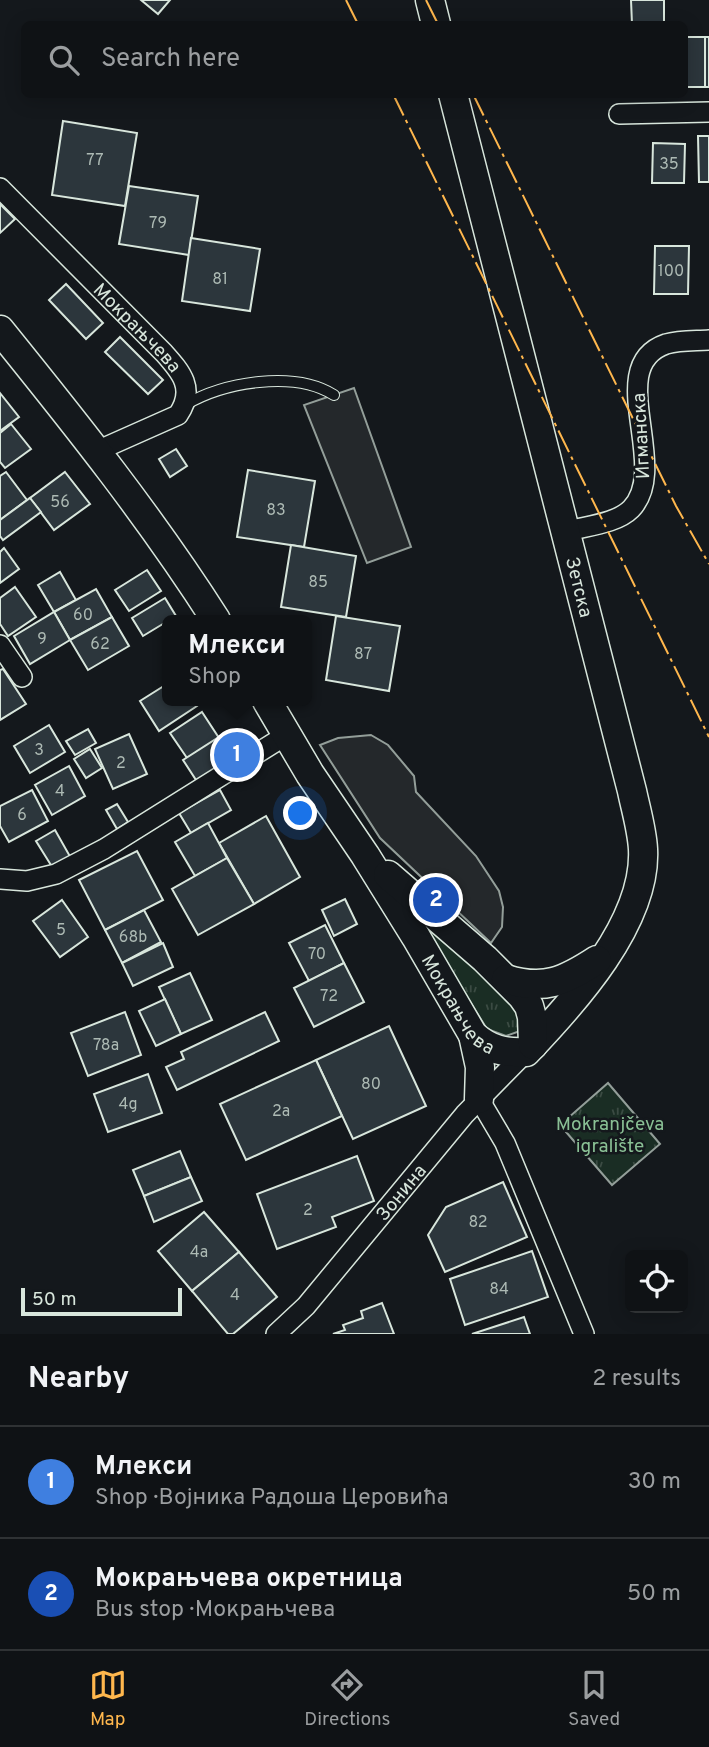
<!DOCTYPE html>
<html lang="en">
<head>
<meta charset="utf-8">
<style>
  :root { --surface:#0f1215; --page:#1d2022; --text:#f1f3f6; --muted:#9b9ea0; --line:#2f3234; --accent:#ffb74d }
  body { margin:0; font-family:Overpass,sans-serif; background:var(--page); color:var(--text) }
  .controls { position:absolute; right:21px; bottom:21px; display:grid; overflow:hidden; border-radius:10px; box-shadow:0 4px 18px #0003 }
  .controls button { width:63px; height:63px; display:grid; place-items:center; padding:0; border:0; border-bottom:2px solid var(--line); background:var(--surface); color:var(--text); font:35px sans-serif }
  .scale { position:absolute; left:21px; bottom:18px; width:161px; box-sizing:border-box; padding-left:7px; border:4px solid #d8e6dc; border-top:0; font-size:19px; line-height:24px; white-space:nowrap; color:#d8e6dc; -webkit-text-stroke:5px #14181c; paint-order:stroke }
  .you { position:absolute; left:301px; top:814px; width:24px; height:24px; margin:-18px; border:5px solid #fff; border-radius:50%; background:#1a73e8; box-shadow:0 0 0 10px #1a73e833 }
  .badge { display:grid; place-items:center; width:46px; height:46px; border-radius:50%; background:var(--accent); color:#fff; font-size:23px; font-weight:700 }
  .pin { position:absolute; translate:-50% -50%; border:4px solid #fff; box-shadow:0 2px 7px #0006 }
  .popup { position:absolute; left:162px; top:615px; width:150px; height:91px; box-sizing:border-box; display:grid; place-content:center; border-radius:10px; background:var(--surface); filter:drop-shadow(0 2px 5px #0005); font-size:23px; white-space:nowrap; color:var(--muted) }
  .popup b { font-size:26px; color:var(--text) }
  .popup::after { content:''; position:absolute; left:50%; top:100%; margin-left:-14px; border:14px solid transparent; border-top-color:var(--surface) }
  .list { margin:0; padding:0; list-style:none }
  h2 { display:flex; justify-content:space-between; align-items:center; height:91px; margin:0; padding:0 28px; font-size:30px }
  h2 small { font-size:23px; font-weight:400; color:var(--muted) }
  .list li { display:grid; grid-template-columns:46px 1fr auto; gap:21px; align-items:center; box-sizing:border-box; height:112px; padding:0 28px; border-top:2px solid var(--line) }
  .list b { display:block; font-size:26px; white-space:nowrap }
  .list p { margin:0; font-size:23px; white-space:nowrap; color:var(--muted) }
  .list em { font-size:23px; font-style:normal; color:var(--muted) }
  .icon { flex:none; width:38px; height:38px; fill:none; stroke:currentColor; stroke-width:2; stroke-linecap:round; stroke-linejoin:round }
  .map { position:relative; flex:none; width:709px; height:1334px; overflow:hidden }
  .search { position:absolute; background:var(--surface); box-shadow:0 4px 18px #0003; left:21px; right:21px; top:21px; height:77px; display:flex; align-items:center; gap:18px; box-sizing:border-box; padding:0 24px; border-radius:10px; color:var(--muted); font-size:26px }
  .sheet { height:315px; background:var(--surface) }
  nav { display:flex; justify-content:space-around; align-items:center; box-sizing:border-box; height:98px; border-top:2px solid var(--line); background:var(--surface); font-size:19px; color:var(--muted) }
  nav a { display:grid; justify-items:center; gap:4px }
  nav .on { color:var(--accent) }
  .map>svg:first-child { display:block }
  .grass { fill:url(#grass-tufts); stroke:#939e99; stroke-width:2 }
  .parking { fill:#24282b; stroke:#939e99; stroke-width:2 }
  .building { fill:#2c363c; stroke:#d8e6dc; stroke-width:2 }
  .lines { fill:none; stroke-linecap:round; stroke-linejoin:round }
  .lane-casing { stroke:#d8e6dc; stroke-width:12 }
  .street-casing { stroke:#d8e6dc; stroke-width:22 }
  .secondary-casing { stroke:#d8e6dc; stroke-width:31 }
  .lane { stroke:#14181c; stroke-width:10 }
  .street { stroke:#14181c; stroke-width:19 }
  .secondary { stroke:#14181c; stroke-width:28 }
  .power { stroke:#ffb74d; stroke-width:2; stroke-dasharray:24 5 3.5 5; stroke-linecap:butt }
  .labels { text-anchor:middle; stroke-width:5; stroke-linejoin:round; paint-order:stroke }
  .number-label { font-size:16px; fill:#adbab4 }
  .street-label { font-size:19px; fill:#d8e6dc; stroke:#14181c }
  .park-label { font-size:19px; fill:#8ac095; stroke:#14181c }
</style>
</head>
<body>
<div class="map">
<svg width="709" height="1334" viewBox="0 0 709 1334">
  <defs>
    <pattern id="grass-tufts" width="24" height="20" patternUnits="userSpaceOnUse" patternTransform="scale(1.75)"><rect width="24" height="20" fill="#1a2d24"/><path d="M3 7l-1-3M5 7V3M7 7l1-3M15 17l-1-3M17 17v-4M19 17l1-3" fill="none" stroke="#3b4b43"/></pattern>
  </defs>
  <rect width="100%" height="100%" fill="#14181c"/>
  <g class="grass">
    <polygon points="419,920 464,954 521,1011 520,1031 506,1036 487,1029"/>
    <polygon points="608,1083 660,1144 612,1185 560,1125"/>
  </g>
  <g class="parking">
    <polygon points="354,388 411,547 367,563 304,405"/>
    <polygon points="371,735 388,745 414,776 416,792 476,856 499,891 503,907 502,927 491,943 380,838 320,745 338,738"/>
  </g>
  <g class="building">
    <polygon points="141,0 170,0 158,14"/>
    <polygon points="631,0 664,0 664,24 632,24"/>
    <rect x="684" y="37" width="21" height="50"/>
    <rect x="705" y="37" width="4" height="50"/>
    <polygon points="63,121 137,133 125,206 52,195"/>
    <polygon points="698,136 709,136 709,182 699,182"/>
    <polygon points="653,143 685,144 684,183 652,183"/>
    <polygon points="129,186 198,196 189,255 119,244"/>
    <polygon points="0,204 15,219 0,233"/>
    <polygon points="191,238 260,249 250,311 182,301"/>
    <polygon points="655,246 689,246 688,294 654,294"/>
    <polygon points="66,284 103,323 86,339 49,300"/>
    <polygon points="120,337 163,380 148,394 105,352"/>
    <polygon points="0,393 19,417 0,431"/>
    <polygon points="11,424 31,449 5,468 0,462 0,433"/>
    <polygon points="176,449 187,466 170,477 159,459"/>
    <polygon points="248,470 315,481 304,547 237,537"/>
    <polygon points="6,472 27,500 0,520 0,476"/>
    <polygon points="65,472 90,504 54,530 30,498"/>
    <polygon points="30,498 41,512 3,540 0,536 0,520"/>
    <polygon points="291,545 356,556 346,617 281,607"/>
    <polygon points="4,548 19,569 0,583 0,552"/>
    <polygon points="147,570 161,591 129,611 115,590"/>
    <polygon points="60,572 76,600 54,612 38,585"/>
    <polygon points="15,587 36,617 8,636 0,624 0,598"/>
    <polygon points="96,589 112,617 70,640 54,612"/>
    <polygon points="165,598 176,616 143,636 132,618"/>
    <polygon points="54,612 70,640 30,664 14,636"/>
    <polygon points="336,616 400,626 389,691 326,680"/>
    <polygon points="112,617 129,646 88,670 70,640"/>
    <polygon points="3,669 26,704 0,720 0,670"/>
    <polygon points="167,684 167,701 194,701 197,706 159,731 140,701"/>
    <polygon points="202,712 219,738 187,758 170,733"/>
    <polygon points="49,725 65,752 30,773 14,746"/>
    <polygon points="88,729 96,743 75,755 66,741"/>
    <polygon points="230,730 245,753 198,783 183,760"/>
    <polygon points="129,734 147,774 113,789 95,749"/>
    <polygon points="90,749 102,768 86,778 74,759"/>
    <polygon points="69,766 85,796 52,815 35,785"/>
    <polygon points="32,790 48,821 9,842 0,826 0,806"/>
    <polygon points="220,790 231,810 191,833 179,813"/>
    <polygon points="117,804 128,822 117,829 106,810"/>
    <polygon points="266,816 300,877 254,904 219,843"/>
    <polygon points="208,823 227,858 195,876 175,842"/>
    <polygon points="55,830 72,860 54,870 36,841"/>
    <polygon points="137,851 163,900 105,930 79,880"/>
    <polygon points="227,858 254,904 198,935 172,889"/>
    <polygon points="345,899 357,924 334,936 322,910"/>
    <polygon points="62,900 88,937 60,957 33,921"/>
    <polygon points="144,910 161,942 122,963 105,930"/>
    <polygon points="325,925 344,963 309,981 289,943"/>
    <polygon points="163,943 173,967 133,986 122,963"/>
    <polygon points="344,963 364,1002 314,1027 294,988"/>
    <polygon points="190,973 212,1020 181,1034 159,987"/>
    <polygon points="165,999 181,1034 156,1046 139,1011"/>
    <polygon points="125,1012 141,1055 88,1076 71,1033"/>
    <polygon points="265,1012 279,1041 177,1090 166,1067 184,1059 181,1052"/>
    <polygon points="389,1026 426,1106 353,1139 316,1060"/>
    <polygon points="316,1060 342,1116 246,1160 220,1104"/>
    <polygon points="148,1074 162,1113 108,1132 94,1094"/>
    <polygon points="180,1151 191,1177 144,1196 133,1170"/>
    <polygon points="357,1156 374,1201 332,1217 336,1227 277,1249 257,1194"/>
    <polygon points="191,1177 202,1201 154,1222 144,1196"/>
    <polygon points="503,1182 527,1237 445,1272 428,1235 446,1207"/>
    <polygon points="204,1212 239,1252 192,1291 158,1251"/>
    <polygon points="532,1251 548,1297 465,1325 450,1279"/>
    <polygon points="239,1252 277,1297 233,1334 228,1334 192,1291"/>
    <polygon points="382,1303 394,1334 333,1334 345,1330 343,1325 363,1318 361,1311"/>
    <polygon points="524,1317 530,1334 472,1334"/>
  </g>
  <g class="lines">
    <g class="lane-casing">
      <path id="lane" d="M 185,405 C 224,382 294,370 334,395"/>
    </g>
    <g class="street-casing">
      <g id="street">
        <polyline points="619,114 709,112"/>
        <path id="s1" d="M 0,188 L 164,353 C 181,372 196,389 178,415 L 97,451"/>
        <path d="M 565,532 C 585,526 616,524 631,509 C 672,467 602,366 666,344 C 680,340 695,341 709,340"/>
        <polyline points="0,645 22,677"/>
        <polyline points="0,879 27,881 56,874 104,849 288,734"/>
        <polyline points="479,1099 505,1143 584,1334"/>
        <path id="s2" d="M 276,1334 L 306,1306 L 465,1114 L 526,1052"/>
      </g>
    </g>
    <g class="secondary-casing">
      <g id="secondary">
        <polyline points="430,0 436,24"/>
        <path d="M 0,330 C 76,424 151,518 216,620"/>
        <path id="s3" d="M 267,701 L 310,774 L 365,855 L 416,937 L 473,1035 C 490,1050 504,1053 526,1052 C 573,1003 647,922 643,849 C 642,830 636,810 632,791 L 453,94"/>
        <polyline points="388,875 485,959 522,996 529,1006 532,1017 533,1045"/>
        <path d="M 506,979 C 544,991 565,981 597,960"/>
        <polyline points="473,1035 480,1067 479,1099"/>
      </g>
    </g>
    <use href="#lane" class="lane"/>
    <use href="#street" class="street"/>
    <use href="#secondary" class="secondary"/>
    <g class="power">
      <polyline points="346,0 358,24"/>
      <polyline points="426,0 438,24"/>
      <polyline points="393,94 709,737"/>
      <polyline points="473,94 676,506 709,564"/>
    </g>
  </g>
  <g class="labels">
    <g class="number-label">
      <text x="95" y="165">77</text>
      <text x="669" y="169">35</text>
      <text x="158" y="228">79</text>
      <text x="671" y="276">100</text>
      <text x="220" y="284">81</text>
      <text x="60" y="507">56</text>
      <text x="276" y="515">83</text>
      <text x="318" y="587">85</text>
      <text x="83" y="620">60</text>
      <text x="42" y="644">9</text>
      <text x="100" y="649">62</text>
      <text x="363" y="659">87</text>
      <text x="39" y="755">3</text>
      <text x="121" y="768">2</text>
      <text x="60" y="796">4</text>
      <text x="22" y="820">6</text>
      <text x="61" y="935">5</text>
      <text x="133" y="942">68b</text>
      <text x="317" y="959">70</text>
      <text x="329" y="1001">72</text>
      <text x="106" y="1050">78a</text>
      <text x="371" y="1089">80</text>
      <text x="128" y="1109">4g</text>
      <text x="281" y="1116">2a</text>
      <text x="308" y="1215">2</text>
      <text x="478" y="1227">82</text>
      <text x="199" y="1257">4a</text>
      <text x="499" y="1294">84</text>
      <text x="235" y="1300">4</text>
    </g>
    <g class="street-label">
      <text dy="7" stroke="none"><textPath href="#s1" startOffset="196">Мокрањчева</textPath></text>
      <text transform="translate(640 436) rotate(-93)" y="7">Игманска</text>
      <text transform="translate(580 587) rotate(76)" y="7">Зетска</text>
      <text dy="7" stroke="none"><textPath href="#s3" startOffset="359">Мокрањчева</textPath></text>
      <text dy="7" stroke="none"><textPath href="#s2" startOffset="189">Зонина</textPath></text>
    </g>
    <g class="park-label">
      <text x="610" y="1130">Mokranjčeva<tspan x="610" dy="22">igralište</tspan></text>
    </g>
  </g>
</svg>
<div class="controls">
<button><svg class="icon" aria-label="locate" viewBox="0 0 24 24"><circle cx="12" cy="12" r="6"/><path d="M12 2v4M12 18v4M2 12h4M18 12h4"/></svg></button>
</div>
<div class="scale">50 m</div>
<div class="you"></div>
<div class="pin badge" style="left:237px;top:755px;background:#3f7fe0">1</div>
<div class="popup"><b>Млекси</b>Shop</div>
<div class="pin badge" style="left:436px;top:900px;background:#1a4fb4">2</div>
<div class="search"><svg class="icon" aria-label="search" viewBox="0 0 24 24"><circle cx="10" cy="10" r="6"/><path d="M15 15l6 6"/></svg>Search here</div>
</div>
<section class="sheet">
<h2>Nearby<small>2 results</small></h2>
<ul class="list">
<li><span class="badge" style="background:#3f7fe0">1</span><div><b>Млекси</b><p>Shop · Војника Радоша Церовића</p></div><em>30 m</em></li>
<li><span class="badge" style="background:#1a4fb4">2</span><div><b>Мокрањчева окретница</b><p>Bus stop · Мокрањчева</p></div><em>50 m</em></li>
</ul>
</section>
<nav>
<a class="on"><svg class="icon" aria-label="map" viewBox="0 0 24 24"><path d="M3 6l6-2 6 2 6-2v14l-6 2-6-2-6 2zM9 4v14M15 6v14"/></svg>Map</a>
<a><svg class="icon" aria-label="directions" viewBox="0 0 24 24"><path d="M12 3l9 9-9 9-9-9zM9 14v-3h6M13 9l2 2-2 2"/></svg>Directions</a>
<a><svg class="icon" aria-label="saved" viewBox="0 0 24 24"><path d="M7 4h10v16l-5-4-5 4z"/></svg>Saved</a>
</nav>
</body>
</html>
